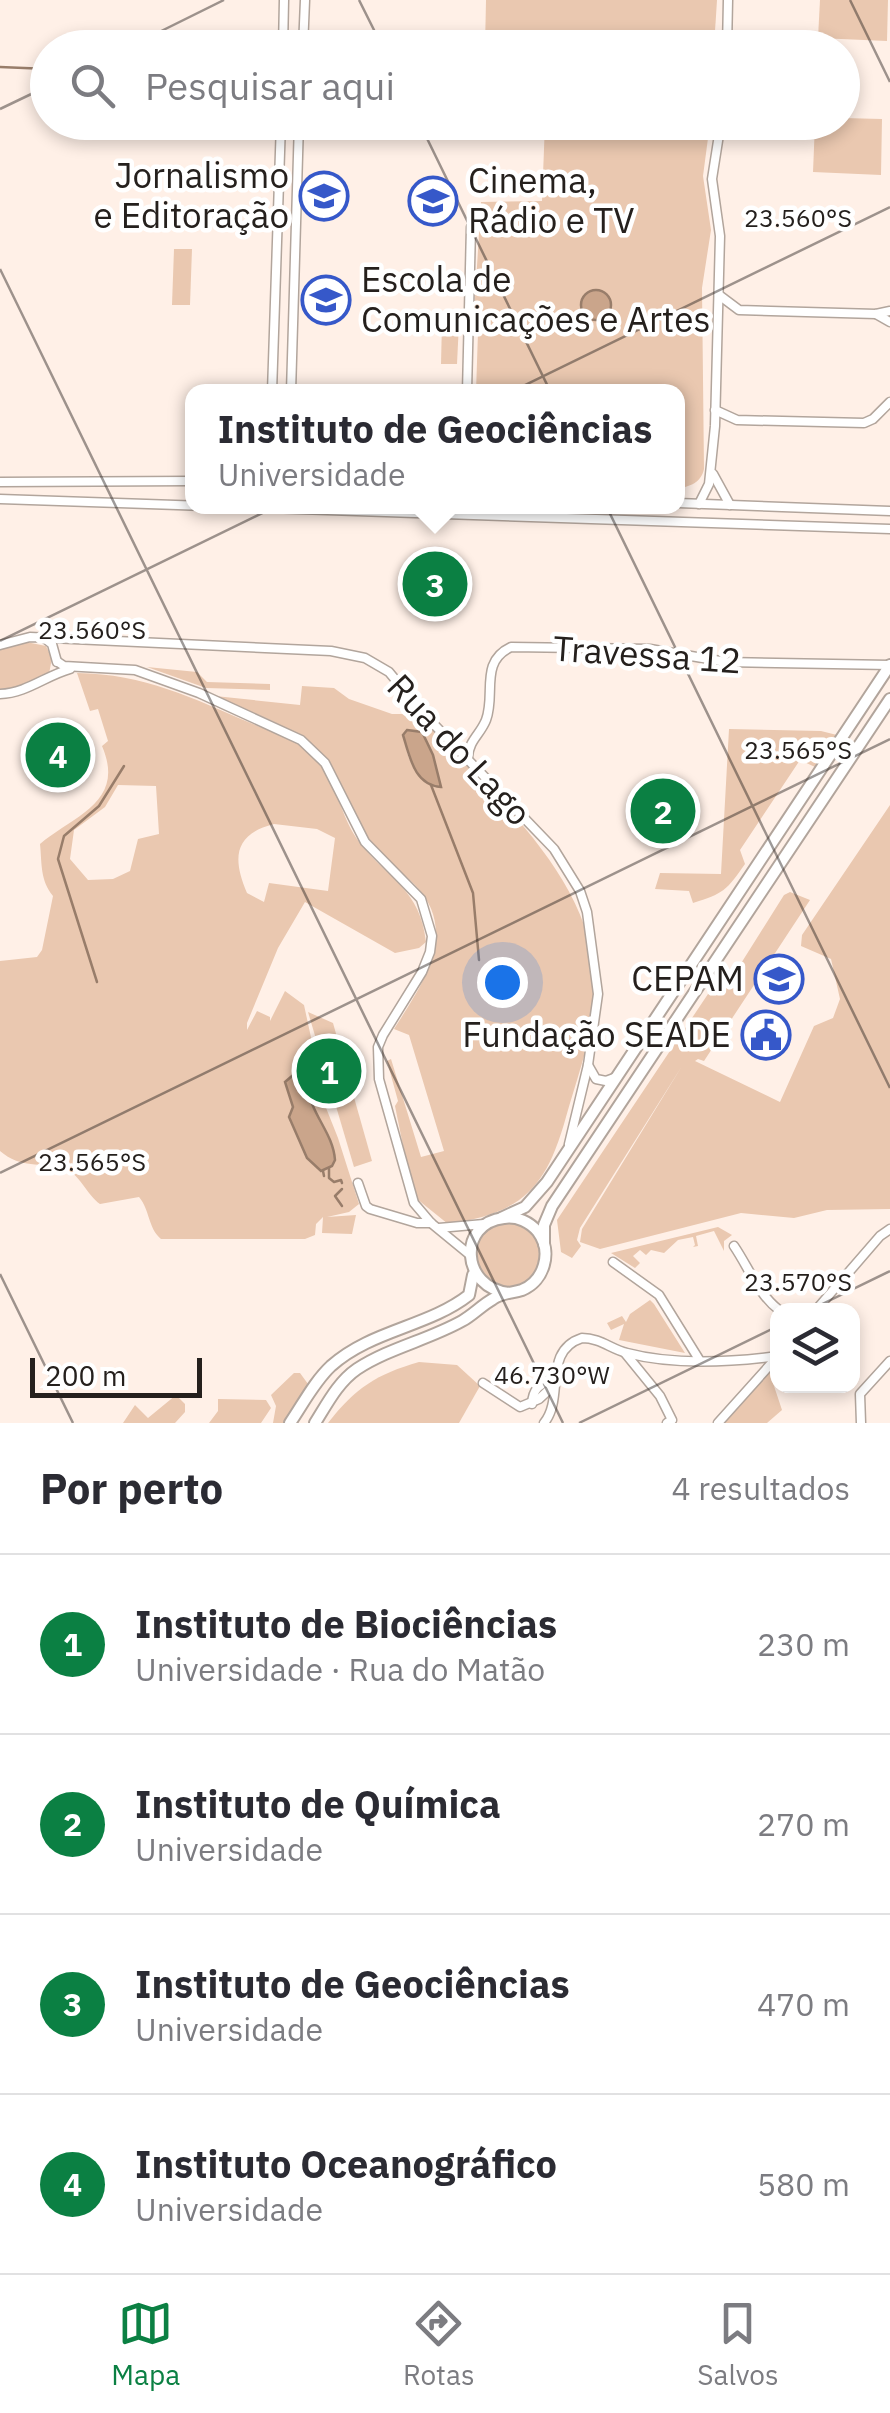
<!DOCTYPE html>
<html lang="pt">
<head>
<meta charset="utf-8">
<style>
  :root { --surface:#fff; --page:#f2f2f3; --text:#2b2b33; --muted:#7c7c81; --line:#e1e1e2; --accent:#0b8043 }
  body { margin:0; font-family:"IBM Plex Sans",sans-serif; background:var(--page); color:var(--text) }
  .controls { position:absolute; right:30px; bottom:30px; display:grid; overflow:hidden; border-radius:20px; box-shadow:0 5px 15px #0003 }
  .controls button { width:90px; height:90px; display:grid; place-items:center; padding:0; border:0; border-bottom:2px solid var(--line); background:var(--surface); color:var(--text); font:50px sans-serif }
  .scale { position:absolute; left:30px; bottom:25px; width:172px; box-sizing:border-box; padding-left:10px; border:5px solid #25201d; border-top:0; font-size:28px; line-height:35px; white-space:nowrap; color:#25201d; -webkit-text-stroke:8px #fff; paint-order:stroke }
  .you { position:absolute; left:502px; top:982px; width:35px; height:35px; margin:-25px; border:8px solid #fff; border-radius:50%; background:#1a73e8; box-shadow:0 0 0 15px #1a73e833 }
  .badge { display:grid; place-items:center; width:65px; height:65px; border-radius:50%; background:var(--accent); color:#fff; font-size:32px; font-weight:700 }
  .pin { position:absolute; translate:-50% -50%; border:5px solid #fff; box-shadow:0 2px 10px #0006 }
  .popup { position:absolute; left:185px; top:384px; width:500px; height:130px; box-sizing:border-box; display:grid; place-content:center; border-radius:20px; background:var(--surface); filter:drop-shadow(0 2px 8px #0005); font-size:32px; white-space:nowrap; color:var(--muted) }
  .popup b { font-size:38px; color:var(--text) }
  .popup::after { content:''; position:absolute; left:50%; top:100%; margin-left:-20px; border:20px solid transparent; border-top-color:var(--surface) }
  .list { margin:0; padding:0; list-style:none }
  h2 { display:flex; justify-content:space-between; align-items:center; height:130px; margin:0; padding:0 40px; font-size:42px }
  h2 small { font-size:32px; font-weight:400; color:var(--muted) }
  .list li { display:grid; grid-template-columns:65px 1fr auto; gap:30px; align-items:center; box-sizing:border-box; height:180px; padding:0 40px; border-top:2px solid var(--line) }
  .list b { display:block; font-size:38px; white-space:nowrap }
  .list p { margin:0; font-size:32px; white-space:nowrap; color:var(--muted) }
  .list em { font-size:32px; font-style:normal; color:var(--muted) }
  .icon { flex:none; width:55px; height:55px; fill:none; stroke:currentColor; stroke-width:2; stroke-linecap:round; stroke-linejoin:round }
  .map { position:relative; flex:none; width:890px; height:1423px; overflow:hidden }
  .search { position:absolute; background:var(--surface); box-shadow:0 5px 15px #0003; left:30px; right:30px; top:30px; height:110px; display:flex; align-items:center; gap:25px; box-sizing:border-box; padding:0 35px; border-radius:55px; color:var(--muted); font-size:38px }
  .sheet { height:850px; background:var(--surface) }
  nav { display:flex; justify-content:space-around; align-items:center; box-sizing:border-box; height:140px; border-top:2px solid var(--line); background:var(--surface); font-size:28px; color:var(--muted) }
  nav a { display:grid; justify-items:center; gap:5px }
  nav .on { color:var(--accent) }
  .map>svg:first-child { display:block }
  .green { fill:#eac8b0; fill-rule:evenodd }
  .water { fill:#caa58b; stroke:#987d6a; stroke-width:2.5 }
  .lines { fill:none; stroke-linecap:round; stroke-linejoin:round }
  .stream { stroke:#987d6a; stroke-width:2.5 }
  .minor-casing { stroke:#b2a59c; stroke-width:11 }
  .major-casing { stroke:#b2a59c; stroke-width:14 }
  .minor { stroke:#fff; stroke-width:8 }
  .major { stroke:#fff; stroke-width:10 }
  .ticks { fill:none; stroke:#25201d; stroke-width:2.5; stroke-opacity:0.45 }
  .labels { text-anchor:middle; stroke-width:9; stroke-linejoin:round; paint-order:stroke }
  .poi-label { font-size:35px; fill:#25201d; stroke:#fff; text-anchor:end }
  .street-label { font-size:35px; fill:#25201d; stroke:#fff }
  .ticks-label { font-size:25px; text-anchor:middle; fill:#25201d; stroke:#fff; stroke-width:9; stroke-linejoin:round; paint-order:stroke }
</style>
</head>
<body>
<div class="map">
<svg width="890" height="1423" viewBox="0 0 890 1423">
  <rect width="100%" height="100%" fill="#fff0e7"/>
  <g class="green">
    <polygon points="486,0 717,0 714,47 485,47"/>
    <polygon points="820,0 888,0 887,41 818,38"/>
    <polygon points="843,118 882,119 881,175 813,172 815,123 842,122"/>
    <path d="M 545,123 L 710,123 L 703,176 L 711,230 L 702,288 L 704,469 C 701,483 690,486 678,489 L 678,392 L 476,392 L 478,332 L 474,314 L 481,202 L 542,201 Z"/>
    <polygon points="174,249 192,249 190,305 172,305"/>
    <polygon points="442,322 459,323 457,364 441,364"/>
    <path d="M 26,642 L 46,646 L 52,658 L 49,674 C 34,682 17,692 0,689 L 0,650 Z"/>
    <polygon points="147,667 197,672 207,682 270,684 270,690 206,688"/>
    <path d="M 77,673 C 145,674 192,698 253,724 C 280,735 306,742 323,768 C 339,791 342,820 360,843 C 390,881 420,889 426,942 L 419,948 L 395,953 L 305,902 L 278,948 L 247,1023 L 247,1030 L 257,1011 L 270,1017 L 270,1021 L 285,991 L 304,1005 L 312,1042 L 308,1042 L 315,1066 L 311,1070 L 338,1138 L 359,1204 L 349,1212 L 327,1217 L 356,1215 L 352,1234 L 322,1233 L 323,1217 L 316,1224 L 315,1235 L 305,1239 L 161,1239 C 148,1228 150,1210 139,1197 L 100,1204 C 87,1195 79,1173 64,1168 C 40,1162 21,1169 0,1151 L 0,961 L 37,957 L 42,950 L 53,896 C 40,880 42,864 40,844 C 75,815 126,802 102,746 L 108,741 L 98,709 L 90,711 ZM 118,785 L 156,786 L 159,834 L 138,839 L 130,871 L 113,879 L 88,880 L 70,859 L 74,830 L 105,807 ZM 274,824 L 317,829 L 335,838 L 328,891 L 269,883 L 264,902 L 247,893 C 232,858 234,834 274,824 Z"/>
    <path d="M 302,686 L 334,688 L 349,699 L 392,714 L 418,714 L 431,724 C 497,801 602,885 595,998 C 592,1038 577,1078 566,1117 C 546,1189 522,1213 448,1224 L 417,1199 L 410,1180 L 395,1106 L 398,1101 L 387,1061 L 391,1059 L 421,1157 L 444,1151 L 409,1035 L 394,1029 C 422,985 461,931 414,884 C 397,868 379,854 365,835 C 351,814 344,788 330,767 C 305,727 255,716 215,696 L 300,705 ZM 407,730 L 422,732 L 433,756 L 438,776 L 424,778 C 410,768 402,747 407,730 Z"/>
    <path d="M 729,729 L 821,731 L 837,735 L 815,767 L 800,760 L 740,850 L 745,864 C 727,890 723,894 693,903 L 689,891 L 655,889 L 660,873 L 721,874 Z"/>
    <polygon points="890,805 890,1209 827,1210 794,1218 741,1213 600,1249 580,1242 582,1229 682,1066 580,1228 577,1240 581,1246 572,1258 561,1252 557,1220 708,994 723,992 784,895 790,892 810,900 704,1061 698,1059 695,1061 780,1102 814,1026 833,1018 840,999 831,959 801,946 802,935"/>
    <polygon points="308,1012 333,1023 372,1161 354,1167"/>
    <circle cx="508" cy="1255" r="33"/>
    <polygon points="718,1227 732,1235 724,1241 724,1251 714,1231 696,1236 698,1246 693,1247 695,1245 693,1237 678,1240 664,1253 651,1250 646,1255 640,1250 633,1256 640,1263 635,1268 611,1253"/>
    <polygon points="650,1300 654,1304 685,1353 619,1340 624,1324 611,1330 607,1323 622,1316 626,1322 630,1314"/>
    <path d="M 419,1362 L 457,1365 L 480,1386 L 459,1423 L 328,1423 C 355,1388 377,1374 419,1362 Z"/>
    <polygon points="769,1371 782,1410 767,1423 723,1423"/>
    <polygon points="294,1373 300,1373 308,1384 284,1423 273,1423 276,1406 271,1395"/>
    <polygon points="176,1395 185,1404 185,1412 175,1423 123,1423 135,1405 148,1418"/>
    <polygon points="218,1399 266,1400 271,1408 261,1423 209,1423 218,1411"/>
  </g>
  <g class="water">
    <circle cx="596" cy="305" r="15"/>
    <path d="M 407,730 L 422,732 L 433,755 L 441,787 C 414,785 410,757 403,735 Z"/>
    <path d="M 299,1070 L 303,1074 L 304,1086 L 308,1086 C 310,1114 333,1132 335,1160 L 332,1166 L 321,1171 L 307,1158 L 289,1117 L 293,1107 L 285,1082 Z"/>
  </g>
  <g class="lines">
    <g class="stream">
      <polyline points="0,67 48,69"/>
      <polyline points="431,785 473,893 479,960"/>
      <polyline points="97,982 58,859 64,836 99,806 124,766"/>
      <polyline points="329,1168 329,1178 334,1182 341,1180 342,1183"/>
      <polyline points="323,1171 324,1176"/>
      <polyline points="342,1189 335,1196 342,1206"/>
    </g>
    <g class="minor-casing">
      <g id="minor">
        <polyline points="283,48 284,0"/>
        <polyline points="303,48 305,0"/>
        <polyline points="727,48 728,0"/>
        <polyline points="719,295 739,310 876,314 890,311"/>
        <polyline points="876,314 890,322"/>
        <polyline points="272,392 281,122"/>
        <polyline points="291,392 299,122"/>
        <polyline points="467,392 471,227"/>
        <polyline points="715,410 737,420 864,423 873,419 890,402"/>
        <polyline points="713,474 730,505"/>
        <polyline points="0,482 192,481"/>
        <polyline points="0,499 890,529"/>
        <polyline points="678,503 890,511"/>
        <polyline points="699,504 709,484 715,426 720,236 712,179 721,122"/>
        <polyline points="43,637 52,644 57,662"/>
        <polyline points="0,645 30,637 331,651 365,658 389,672 423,713 554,849 580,891 587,912 598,994 588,1065 569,1144"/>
        <polyline points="58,662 64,666 135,670 199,693 301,740 325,763 365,842 421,899 432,936 430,952 422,972 383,1035 378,1047 379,1079 414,1203 431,1223 470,1255"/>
        <path d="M 0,694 C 27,693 45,676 70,669"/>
        <path d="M 468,757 C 469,740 480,735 486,720 C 496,694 479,662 511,647 L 650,649 L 726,662 L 890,665"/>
        <polyline points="588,1065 596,1079 606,1081 614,1078"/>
        <polyline points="358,1183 366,1206 370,1209 417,1223 431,1223"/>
        <polyline points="439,1228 484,1224"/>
        <path d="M 734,1246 C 749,1268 758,1294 779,1310"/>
        <polyline points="613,1262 659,1295 700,1361"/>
        <polyline points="816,1310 880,1236 890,1229"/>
        <polyline points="625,1353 660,1396 672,1420 667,1423"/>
        <polyline points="483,1383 520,1407 539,1399 553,1386"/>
        <path d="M 532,1404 C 533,1387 540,1385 554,1378"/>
        <path d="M 544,1423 C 565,1398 542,1351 582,1338 C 600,1338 611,1349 627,1353 C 672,1365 732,1362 778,1356"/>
        <polyline points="718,1423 778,1356"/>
        <polyline points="861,1423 860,1394 890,1361"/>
      </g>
    </g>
    <g class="major-casing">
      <g id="major">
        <polyline points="501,1218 525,1207 547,1182 890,665"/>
        <polyline points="544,1244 544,1225 552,1206 890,699"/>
        <path d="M 290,1423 C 303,1404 314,1382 331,1366 C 371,1330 428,1327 469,1295 L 473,1275"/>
        <path d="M 315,1423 C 327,1404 338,1382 357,1369 C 389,1348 428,1340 462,1321 C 473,1315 482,1305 493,1299 C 501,1293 512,1293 522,1290 C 544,1281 553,1252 538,1232 C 530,1222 517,1216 504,1218 C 457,1223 461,1288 509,1293"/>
      </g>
    </g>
    <use href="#minor" class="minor"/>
    <use href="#major" class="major"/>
  </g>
  <path class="ticks" d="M 359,0 L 383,48M 850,0 L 890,82M 127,48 L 224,0M 0,109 L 48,86M 419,122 L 890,1088M 0,269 L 563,1423M 0,641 L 890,207M 0,1173 L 890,739M 0,1274 L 73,1423M 810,1310 L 890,1271M 579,1423 L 778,1326"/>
  <defs>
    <g id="university-ring" transform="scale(2.5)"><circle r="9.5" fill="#fff" stroke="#3658c9" stroke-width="1.5"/><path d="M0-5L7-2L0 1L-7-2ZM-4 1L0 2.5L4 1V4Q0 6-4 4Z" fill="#3658c9"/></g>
    <g id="civic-ring" transform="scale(2.5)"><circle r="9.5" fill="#fff" stroke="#3658c9" stroke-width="1.5"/><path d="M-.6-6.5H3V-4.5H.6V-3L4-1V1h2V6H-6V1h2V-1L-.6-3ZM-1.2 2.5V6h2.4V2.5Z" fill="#3658c9"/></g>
  </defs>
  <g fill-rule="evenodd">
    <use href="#university-ring" x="324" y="196"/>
    <use href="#university-ring" x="433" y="201"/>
    <use href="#university-ring" x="326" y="300"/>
    <use href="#university-ring" x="779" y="979"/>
    <use href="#civic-ring" x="766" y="1035"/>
  </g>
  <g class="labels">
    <g class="poi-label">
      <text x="289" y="188">Jornalismo<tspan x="289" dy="40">e Editoração</tspan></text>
      <text x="468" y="193" text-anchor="start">Cinema,<tspan x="468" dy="40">Rádio e TV</tspan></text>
      <text x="361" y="292" text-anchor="start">Escola de<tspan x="361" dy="40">Comunicações e Artes</tspan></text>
      <text x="744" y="991">CEPAM</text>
      <text x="731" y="1047">Fundação SEADE</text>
    </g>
    <g class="street-label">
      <text transform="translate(647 655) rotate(4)" y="12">Travessa 12</text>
      <text transform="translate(459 750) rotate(47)" y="12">Rua do Lago</text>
    </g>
  </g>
  <g class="ticks-label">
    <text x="798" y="227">23.560°S</text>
    <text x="92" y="639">23.560°S</text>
    <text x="798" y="759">23.565°S</text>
    <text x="92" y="1171">23.565°S</text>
    <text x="798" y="1291">23.570°S</text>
    <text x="552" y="1384">46.730°W</text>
  </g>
</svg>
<div class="controls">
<button><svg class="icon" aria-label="layers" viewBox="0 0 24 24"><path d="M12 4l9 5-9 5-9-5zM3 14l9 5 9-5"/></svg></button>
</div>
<div class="scale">200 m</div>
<div class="you"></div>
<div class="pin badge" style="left:329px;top:1071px">1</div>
<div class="pin badge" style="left:663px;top:811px">2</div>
<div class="pin badge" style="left:435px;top:584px">3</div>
<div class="popup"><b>Instituto de Geociências</b>Universidade</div>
<div class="pin badge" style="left:58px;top:755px">4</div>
<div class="search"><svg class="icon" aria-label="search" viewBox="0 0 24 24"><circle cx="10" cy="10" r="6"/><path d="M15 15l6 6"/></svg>Pesquisar aqui</div>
</div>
<section class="sheet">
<h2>Por perto<small>4 resultados</small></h2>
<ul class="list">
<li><span class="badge">1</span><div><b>Instituto de Biociências</b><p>Universidade · Rua do Matão</p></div><em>230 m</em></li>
<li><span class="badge">2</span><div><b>Instituto de Química</b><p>Universidade</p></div><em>270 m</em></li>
<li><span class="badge">3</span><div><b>Instituto de Geociências</b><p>Universidade</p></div><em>470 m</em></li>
<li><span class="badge">4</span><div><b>Instituto Oceanográfico</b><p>Universidade</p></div><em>580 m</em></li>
</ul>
</section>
<nav>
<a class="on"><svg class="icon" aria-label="map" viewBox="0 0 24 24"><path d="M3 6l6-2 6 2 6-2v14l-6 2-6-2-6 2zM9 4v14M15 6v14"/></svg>Mapa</a>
<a><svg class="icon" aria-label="directions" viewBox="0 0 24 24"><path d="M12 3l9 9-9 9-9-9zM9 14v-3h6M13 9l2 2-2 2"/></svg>Rotas</a>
<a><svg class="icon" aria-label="saved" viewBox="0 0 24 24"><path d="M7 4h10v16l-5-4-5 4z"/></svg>Salvos</a>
</nav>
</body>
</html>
